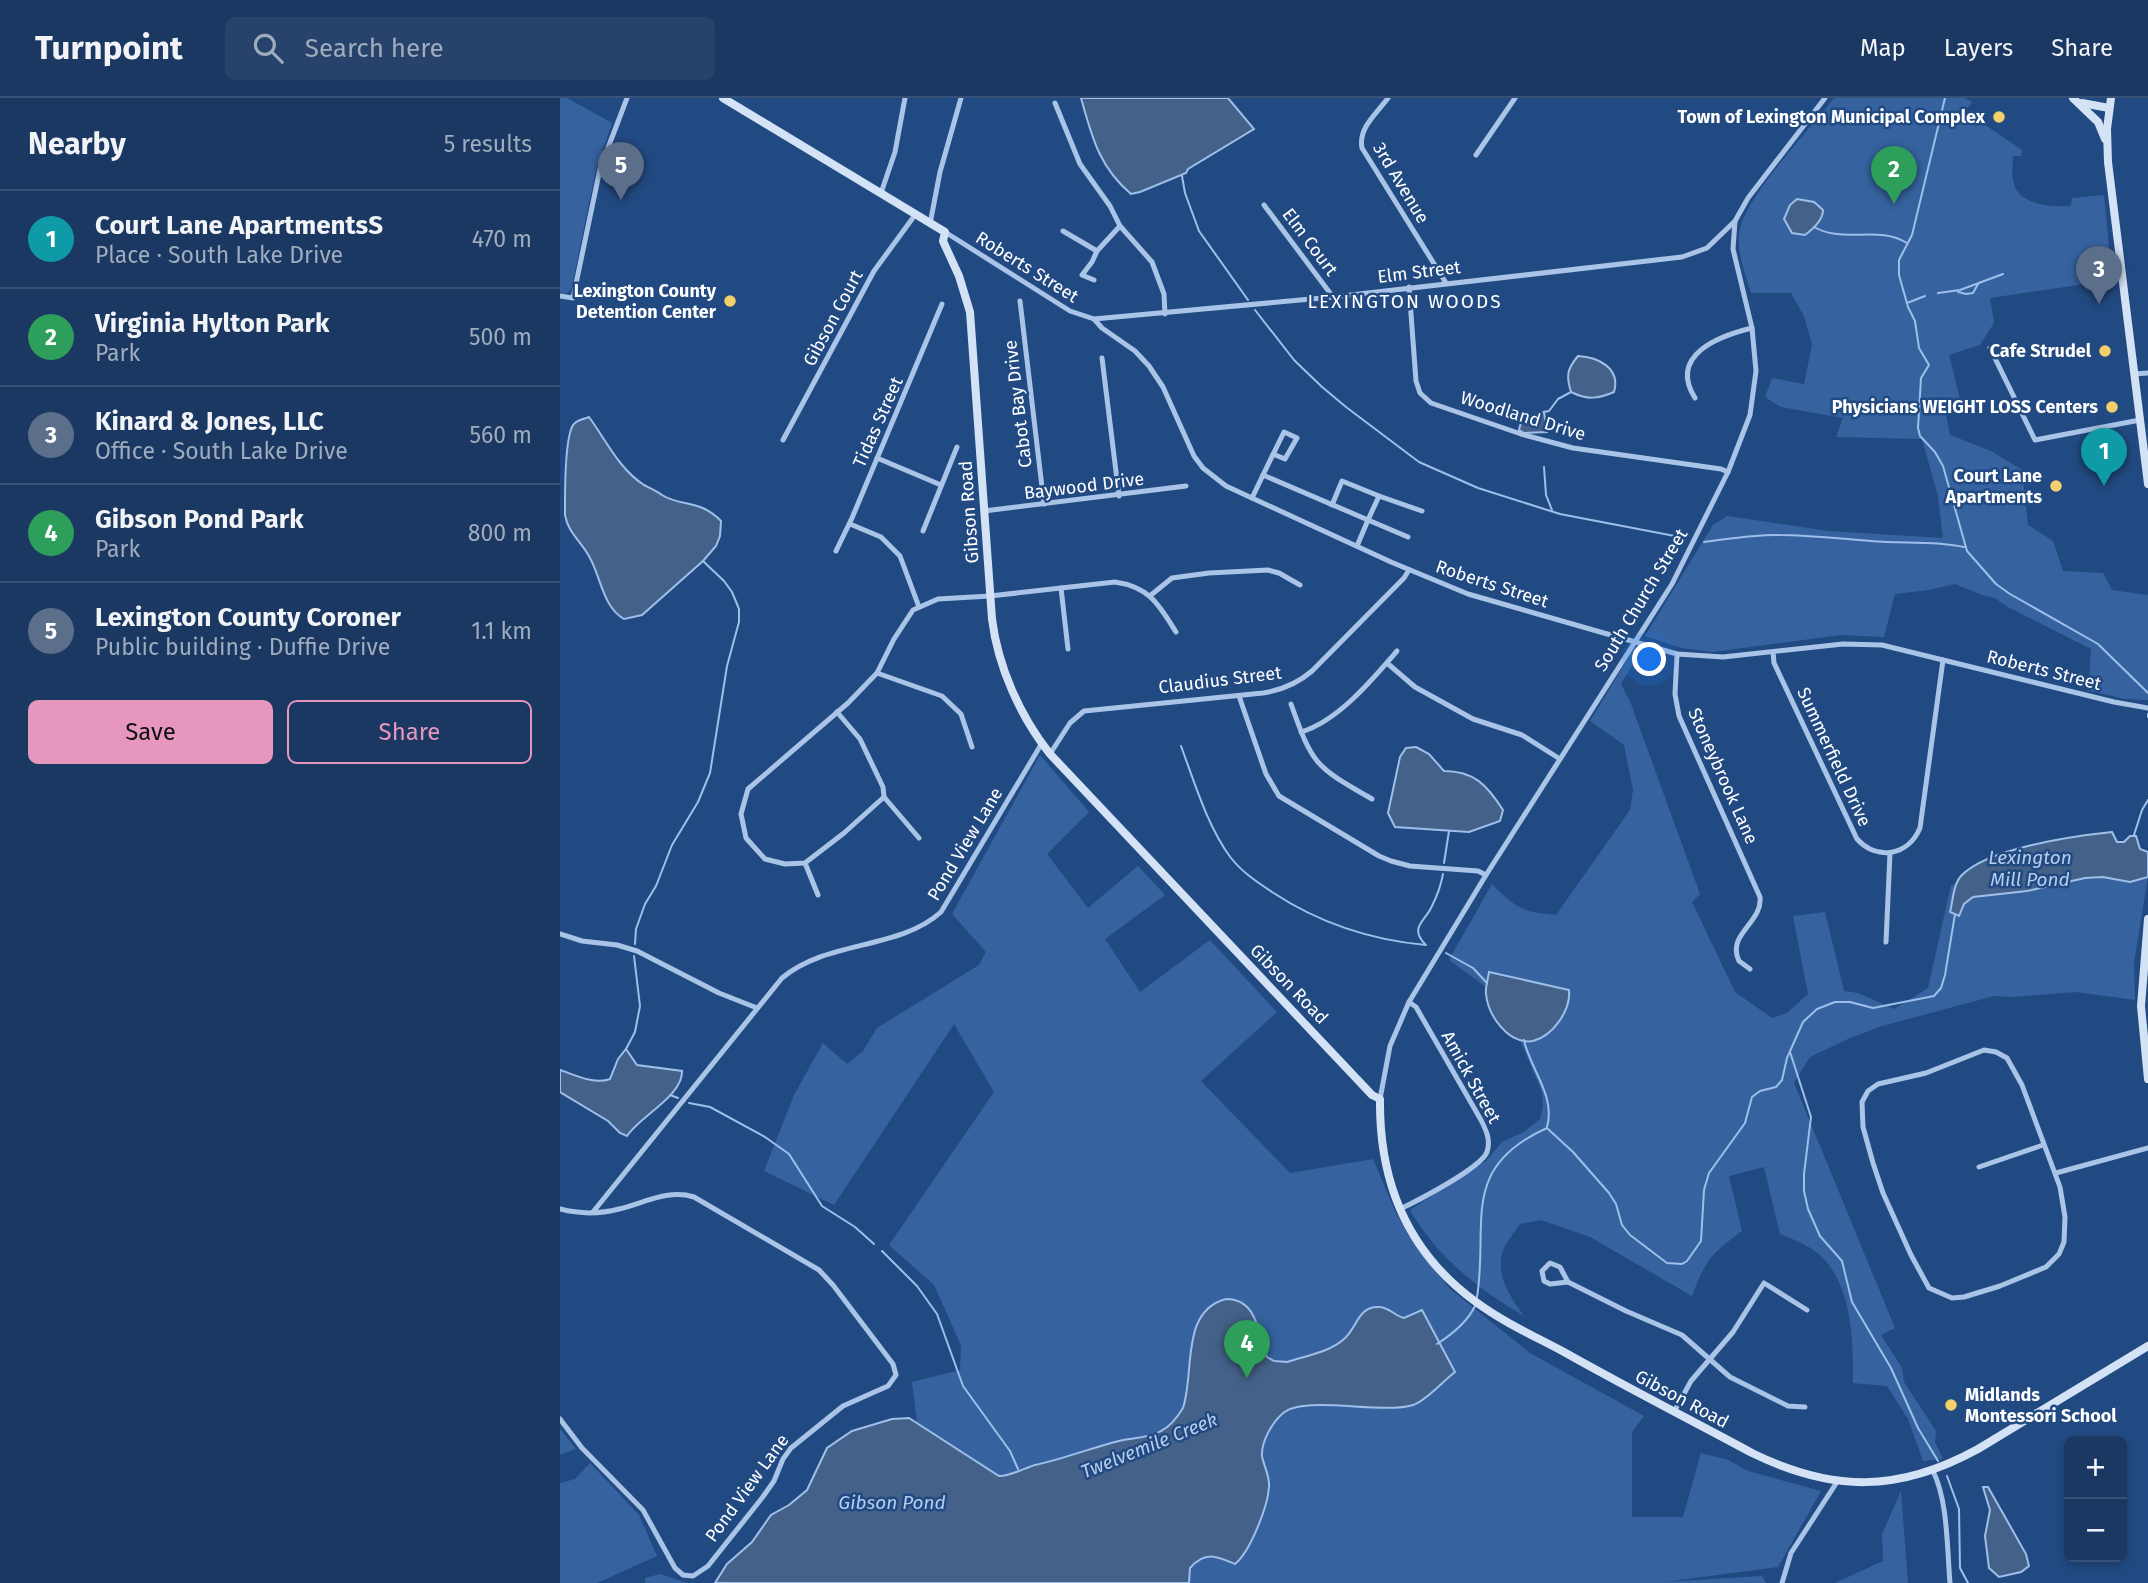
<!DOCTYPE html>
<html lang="en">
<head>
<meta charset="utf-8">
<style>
  :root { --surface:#1a3862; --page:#27436b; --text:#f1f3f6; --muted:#9facbe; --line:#385277; --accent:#e797bd }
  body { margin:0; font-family:"Fira Sans",sans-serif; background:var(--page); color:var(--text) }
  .controls { position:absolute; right:21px; bottom:21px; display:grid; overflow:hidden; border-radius:10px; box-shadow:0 4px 10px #0003 }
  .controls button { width:63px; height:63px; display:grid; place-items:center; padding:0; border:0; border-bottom:2px solid var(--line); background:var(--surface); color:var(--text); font:35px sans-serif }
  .you { position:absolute; left:1090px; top:562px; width:24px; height:24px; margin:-18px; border:5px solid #fff; border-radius:50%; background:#1a73e8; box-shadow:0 0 0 10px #1a73e833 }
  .badge { display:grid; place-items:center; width:46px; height:46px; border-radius:50%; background:var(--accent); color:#fff; font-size:23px; font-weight:700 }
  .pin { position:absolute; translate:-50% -58px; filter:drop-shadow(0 2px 4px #0008) }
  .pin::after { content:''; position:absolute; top:37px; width:24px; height:21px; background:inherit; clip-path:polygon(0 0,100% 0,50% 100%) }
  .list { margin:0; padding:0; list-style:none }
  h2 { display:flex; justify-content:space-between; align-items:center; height:91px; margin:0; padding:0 28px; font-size:30px }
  h2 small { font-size:23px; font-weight:400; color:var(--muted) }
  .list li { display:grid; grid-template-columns:46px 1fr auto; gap:21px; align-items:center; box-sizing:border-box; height:98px; padding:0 28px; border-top:2px solid var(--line) }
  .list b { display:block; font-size:26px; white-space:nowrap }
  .list p { margin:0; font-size:23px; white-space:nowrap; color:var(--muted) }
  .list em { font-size:23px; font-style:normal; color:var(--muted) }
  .actions { display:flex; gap:14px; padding:21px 28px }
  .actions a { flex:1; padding:16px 0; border:2px solid var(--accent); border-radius:10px; text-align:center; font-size:24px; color:var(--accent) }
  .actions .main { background:var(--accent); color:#111 }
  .icon { flex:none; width:38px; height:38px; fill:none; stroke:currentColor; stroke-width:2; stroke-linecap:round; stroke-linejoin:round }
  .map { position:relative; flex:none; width:1588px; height:1485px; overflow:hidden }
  header { display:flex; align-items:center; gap:42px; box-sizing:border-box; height:98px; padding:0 35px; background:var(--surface); border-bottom:2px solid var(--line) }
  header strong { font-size:33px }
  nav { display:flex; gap:38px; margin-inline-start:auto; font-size:24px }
  .search { width:490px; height:63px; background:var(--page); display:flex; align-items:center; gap:18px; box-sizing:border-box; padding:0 24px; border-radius:10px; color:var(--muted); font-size:26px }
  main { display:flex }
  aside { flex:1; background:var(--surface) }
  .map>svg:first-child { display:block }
  .green { fill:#3663a0 }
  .water { fill:#446189; stroke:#9ebfe9; stroke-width:2 }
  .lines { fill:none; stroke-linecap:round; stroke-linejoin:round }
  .stream { stroke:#9ebfe9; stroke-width:2 }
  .street { stroke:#aac4e8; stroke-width:5 }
  .secondary { stroke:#d4e2f6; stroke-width:8 }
  .poi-dot { fill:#f4d06c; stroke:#224a82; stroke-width:2.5 }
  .labels { text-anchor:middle; stroke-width:5; stroke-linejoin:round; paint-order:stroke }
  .poi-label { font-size:18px; font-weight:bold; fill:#fff; stroke:#224a82; text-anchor:end }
  .street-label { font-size:18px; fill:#fff; stroke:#224a82 }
  .neighbourhood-label { font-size:19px; letter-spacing:2px; fill:#fff; stroke:#224a82 }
  .water-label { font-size:19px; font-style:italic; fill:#b5ceef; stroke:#224a82 }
</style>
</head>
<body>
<header>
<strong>Turnpoint</strong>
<div class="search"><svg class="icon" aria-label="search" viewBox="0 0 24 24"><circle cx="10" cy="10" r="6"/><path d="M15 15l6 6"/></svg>Search here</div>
<nav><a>Map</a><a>Layers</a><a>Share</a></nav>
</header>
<main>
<aside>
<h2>Nearby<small>5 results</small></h2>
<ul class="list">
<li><span class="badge" style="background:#0f9aa8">1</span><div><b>Court Lane ApartmentsS</b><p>Place · South Lake Drive</p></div><em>470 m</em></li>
<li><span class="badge" style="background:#2e9e5b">2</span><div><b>Virginia Hylton Park</b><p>Park</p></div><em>500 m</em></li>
<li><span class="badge" style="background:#5c6f8a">3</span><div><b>Kinard &amp; Jones, LLC</b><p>Office · South Lake Drive</p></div><em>560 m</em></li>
<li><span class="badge" style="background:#2e9e5b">4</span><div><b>Gibson Pond Park</b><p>Park</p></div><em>800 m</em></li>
<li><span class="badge" style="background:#5c6f8a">5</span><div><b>Lexington County Coroner</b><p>Public building · Duffie Drive</p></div><em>1.1 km</em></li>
</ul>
<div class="actions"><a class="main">Save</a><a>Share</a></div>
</aside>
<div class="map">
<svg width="1588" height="1485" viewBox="0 0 1588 1485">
  <rect width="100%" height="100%" fill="#224a82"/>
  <g class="green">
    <polygon points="0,0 7,0 52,25 36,72 11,192 5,196 0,194"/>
    <path d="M 1274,0 L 1405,0 L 1412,4 L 1406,12 L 1409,16 L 1462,52 L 1461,58 L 1453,58 C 1453,66 1451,74 1453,82 C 1457,108 1492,109 1511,108 L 1512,100 L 1544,97 L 1552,182 L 1430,200 L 1434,225 L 1420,247 L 1389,257 L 1400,301 L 1385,312 L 1390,337 L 1431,353 L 1462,372 L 1468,427 L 1493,443 L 1503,473 L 1543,475 L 1552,492 L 1588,497 L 1588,602 L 1565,601 L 1526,592 L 1529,583 L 1531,551 L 1446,508 L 1435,500 L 1422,497 L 1395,486 L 1369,492 L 1335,496 L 1324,539 L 1281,537 L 1153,554 L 1121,550 L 1085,538 L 1153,427 L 1167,418 L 1268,433 L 1383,440 L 1378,398 L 1362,341 L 1276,339 L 1283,320 L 1221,309 L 1205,299 L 1212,280 L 1244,286 L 1252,247 L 1244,218 L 1231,195 L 1191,195 C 1186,177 1177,156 1179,137 C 1182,101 1250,32 1274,0 Z"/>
    <path d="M 1075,549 L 1082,551 L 1061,586 L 1071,606 L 1140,796 L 1132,804 L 1175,894 L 1212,920 L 1227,915 L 1248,896 L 1233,818 L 1265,814 L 1284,893 L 1298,895 L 1334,911 L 1368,890 L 1391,787 L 1396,787 L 1390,814 L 1413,799 L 1467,793 L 1525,780 L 1543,779 L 1570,784 L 1588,779 L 1574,864 L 1575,902 L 1515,894 L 1452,899 L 1434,898 L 1322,928 L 1288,941 L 1250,959 L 1234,985 L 1335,1230 L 1321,1237 L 1342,1270 L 1344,1284 L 1376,1333 L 1375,1344 L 1383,1361 L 1363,1363 L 1348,1321 L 1327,1288 L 1293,1285 C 1293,1243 1293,1192 1263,1160 C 1252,1148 1234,1142 1220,1136 L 1204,1069 L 1169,1078 L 1182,1133 C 1151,1156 1146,1161 1132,1198 L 1030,1139 L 981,1122 L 960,1126 C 954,1135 945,1145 942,1155 C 936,1179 951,1200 964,1218 C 918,1191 877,1159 850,1112 L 926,1063 L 942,1044 L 964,1034 L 980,1021 L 983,1009 L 982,994 L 960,942 C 986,945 1011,918 1009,892 L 932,874 L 929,877 L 926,889 L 889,862 L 932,786 C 954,809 964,815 996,817 L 1070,712 L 1073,692 L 1064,647 L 1030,623 Z"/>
    <polygon points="480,657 529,714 487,756 528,810 578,768 605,797 545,841 580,894 650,842 717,914 641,983 730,1075 813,1061 835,1113 849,1138 890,1191 970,1255 1084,1318 1072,1334 1072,1419 1123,1419 1141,1355 1168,1362 1188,1373 1261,1393 1218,1469 1104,1484 1202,1478 1206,1485 506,1485 452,1375 448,1378 439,1378 357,1324 352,1284 400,1272 401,1247 374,1187 329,1147 434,994 394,926 274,1107 204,1073 234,997 263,945 287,966 303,953 317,930 419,867 426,854 392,816"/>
    <polygon points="0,1331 16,1351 0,1357"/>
    <polygon points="30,1365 79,1417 97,1458 37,1485 0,1485 0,1385 15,1381"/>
    <polygon points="1341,1393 1348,1485 1275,1485 1323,1463 1322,1436"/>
    <polygon points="100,1476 127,1485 85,1485 85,1480"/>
  </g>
  <g class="water">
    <path d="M 521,0 L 668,0 L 694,31 L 628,71 L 626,75 L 580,94 L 571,96 C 539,69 532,39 521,0 Z"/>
    <path d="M 1237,101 L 1254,104 L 1263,112 C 1263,122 1253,131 1245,137 L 1232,135 L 1224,121 L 1230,107 Z"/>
    <path d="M 1018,258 C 1038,259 1061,270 1054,294 C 1038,301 1027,302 1011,294 C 1006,278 1007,271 1018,258 Z"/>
    <polygon points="984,314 987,334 964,335 959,332 961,324"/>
    <path d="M 29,319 C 46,342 59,371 84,387 C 90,390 97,393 102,397 C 121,409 140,401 161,423 L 160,438 L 156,448 L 143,463 L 82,517 L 64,521 C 43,509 41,480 30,460 C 22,444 8,435 5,417 C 5,401 4,336 14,326 C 17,322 24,321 29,319 Z"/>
    <path d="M 856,649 L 869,656 L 884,673 C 914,673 927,687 943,712 L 940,723 L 909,734 L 835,729 L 828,715 L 840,659 L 846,650 Z"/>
    <path d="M 1552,734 L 1557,744 L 1564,744 L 1570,738 L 1576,738 L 1580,751 L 1588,754 L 1588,779 L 1570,784 L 1543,779 L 1525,780 L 1467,793 L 1413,799 L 1404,806 L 1399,818 L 1390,814 C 1393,803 1393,787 1401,778 C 1427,750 1514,738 1552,734 Z"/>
    <path d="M 929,874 L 1009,892 C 1011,912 993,938 973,943 C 948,947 928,917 926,896 C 925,889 928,882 929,874 Z"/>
    <path d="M 66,951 L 77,967 L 122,973 C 123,998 80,1018 67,1038 L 60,1035 L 48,1023 L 0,994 L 0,972 C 15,977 35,987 50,981 L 58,961 Z"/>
    <path d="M 666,1201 C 698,1201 698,1236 707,1259 L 714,1263 L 727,1264 C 745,1258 770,1254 784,1241 C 797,1230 798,1208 819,1209 C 829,1209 835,1218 844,1220 L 862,1212 L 895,1274 C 883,1283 866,1303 853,1307 C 821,1317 743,1296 722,1316 C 712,1325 701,1344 702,1358 C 704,1369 710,1378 709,1389 C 708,1408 690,1454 675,1466 C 656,1458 645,1453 630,1470 L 629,1485 L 155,1485 L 167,1466 L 192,1444 L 211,1417 L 229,1407 L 247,1392 L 267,1350 L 292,1333 L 332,1321 L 349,1320 L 439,1378 C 448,1379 465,1370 475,1367 C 503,1361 531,1350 559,1343 C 574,1339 587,1341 601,1333 C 611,1328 617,1320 623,1310 C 635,1274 620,1213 666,1201 Z"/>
    <polygon points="1423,1389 1428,1389 1466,1456 1469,1468 1461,1474 1439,1479 1429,1470 1425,1438 1430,1412"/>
  </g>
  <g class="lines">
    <g class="stream">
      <polyline points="1385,0 1352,137 1339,162 1339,177 1348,209 1355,223 1359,250 1369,267 1361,280 1358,330 1360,338 1375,354 1383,368 1407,453 1436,486 1450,496 1538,546 1588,595"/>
      <polyline points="622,78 625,95 639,133 688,202"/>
      <path d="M 1254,129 C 1284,146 1318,127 1347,145"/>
      <polyline points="1398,194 1406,196 1413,195 1418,186"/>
      <polyline points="1378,195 1400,192 1443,176"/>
      <polyline points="1347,205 1365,198"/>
      <polyline points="695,212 734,262 761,288 786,309 859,364 918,390 1000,416 1125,440"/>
      <polyline points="984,314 989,313 998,301 1011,294"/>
      <polyline points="984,369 986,397 992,412"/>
      <path d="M 1144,444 C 1169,441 1195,436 1220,437 C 1250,437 1281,441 1311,443 C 1342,446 1373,442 1404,449"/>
      <polyline points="1588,616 1588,619"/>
      <path d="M 621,648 C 634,683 648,730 671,760 C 682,774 697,784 712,794 C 759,825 810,842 866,847"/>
      <polyline points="1574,737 1582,712 1588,702"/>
      <polyline points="884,765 889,733"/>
      <polyline points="75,846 76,831 85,806 96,788 112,747 138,704 150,675 167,568 179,524 179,511 172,494 164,483 143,463"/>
      <path d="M 865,846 C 849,829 865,824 872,808 C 877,798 881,787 883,776"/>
      <polyline points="886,855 913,870 927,885"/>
      <path d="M 964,942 C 970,971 996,998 987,1029"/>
      <polyline points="66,951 75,934 80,908 74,858"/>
      <polyline points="1230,954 1251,1019 1244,1076 1244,1093 1248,1111 1260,1138 1282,1163 1292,1204 1331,1270 1358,1330 1378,1363"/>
      <polyline points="110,997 118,1000"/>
      <polyline points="129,1005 150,1009 205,1039 229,1056 262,1108 295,1129 314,1146"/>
      <polyline points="988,1031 1013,1054 1049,1095 1056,1106 1062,1127 1070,1137 1107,1165 1122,1166 1127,1163 1141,1143 1144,1092 1149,1075 1185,1025 1192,999 1200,993 1216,989 1222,982 1227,960 1243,924 1257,911 1275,904 1290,904 1313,910 1374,898 1381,890 1385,877 1395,816"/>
      <polyline points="322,1153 357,1188 377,1216 403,1288 450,1353 458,1371"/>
      <path d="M 917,1199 C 929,1126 898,1070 987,1030"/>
      <path d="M 877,1246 C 891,1237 908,1223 915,1208"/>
      <polyline points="1387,1378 1399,1411 1400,1470 1408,1485"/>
    </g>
    <g class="street">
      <path d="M 828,0 C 817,15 798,30 802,50 L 886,185"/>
      <polyline points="495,5 520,66 550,108 560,128 592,164 604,196 605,216"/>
      <polyline points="916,57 955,0"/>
      <polyline points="321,95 335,54 345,0"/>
      <polyline points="704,107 773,199"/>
      <polyline points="370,126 380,74 401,0"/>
      <polyline points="503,133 537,153"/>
      <polyline points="385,134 510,213 534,221 542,230 575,253 589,268 603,289 634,358 643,370 666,388 831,464 908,496 1117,556 1163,559 1283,546 1322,547 1554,604 1588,610"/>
      <polyline points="534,182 522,177 532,164 537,153 560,128"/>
      <polyline points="849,189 856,283 860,295 871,305 961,336 1013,350 1161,371 1168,374"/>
      <polyline points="0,198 13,200 40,71 67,0"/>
      <polyline points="460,203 484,406"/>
      <polyline points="534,221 773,199 1122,159 1147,150 1175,123"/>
      <polyline points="1430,250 1475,342 1580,322"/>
      <polyline points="542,260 559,398"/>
      <polyline points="1574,276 1588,275"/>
      <path d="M 1135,300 C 1108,257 1159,238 1192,230"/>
      <polyline points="223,342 314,173 355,117"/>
      <polyline points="713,356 725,361 737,340 724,334 703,377 808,422 797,448"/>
      <polyline points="317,360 381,387"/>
      <polyline points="692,400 703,377"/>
      <polyline points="772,407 782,383 819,398"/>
      <polyline points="424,413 626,388"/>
      <polyline points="290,426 321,439 340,458 359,509"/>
      <polyline points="363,433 397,349"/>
      <polyline points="848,439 808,422 819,398 862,413"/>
      <polyline points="276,453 292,420 382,206"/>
      <polyline points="501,490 508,551"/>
      <polyline points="591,497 612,480 649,475 708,472 719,475 740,487"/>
      <path d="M 1213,554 L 1214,565 L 1297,741 C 1317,763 1348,758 1360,730 L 1383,562"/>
      <path d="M 1117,556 L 1115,596 L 1119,618 L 1200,799 C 1203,825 1166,836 1179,863 L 1190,871"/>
      <polyline points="827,565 855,589 913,621 962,637 1000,661"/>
      <polyline points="317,575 382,598 401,616 412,649"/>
      <polyline points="679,598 706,676 719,698 819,758 831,763 850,768 918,773 926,777"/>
      <path d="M 731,606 C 753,668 755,668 812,701"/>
      <polyline points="277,614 300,641 323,689 324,699 359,740"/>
      <path d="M 741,634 C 778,623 812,582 837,553"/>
      <path d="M 490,656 L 510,625 L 524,613 L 703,595 C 722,592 737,586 752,573 L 844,480 L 849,472"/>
      <path d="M 324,699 L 284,735 L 245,765 L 225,766 L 205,761 L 186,740 L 181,716 L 188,691 L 288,605 L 317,575 L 334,541 L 353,512 L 378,501 L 430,498 L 555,484 C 590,489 599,507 616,534"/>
      <polyline points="245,765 258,797"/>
      <polyline points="0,836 22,843 57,847 77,853 159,895 197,910"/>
      <polyline points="1326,844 1330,755"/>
      <polygon points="1424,952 1436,954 1447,960 1462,987 1500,1089 1505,1119 1504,1144 1499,1156 1486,1169 1440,1188 1404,1199 1392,1200 1369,1190 1351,1157 1323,1095 1313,1065 1303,1029 1302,1004 1308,993 1318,986 1366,975"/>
      <polyline points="820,1001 830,948 849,904 926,777 1112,486 1168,374 1190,317 1196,273 1192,230 1173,151 1175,123 1188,100 1265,0"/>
      <polyline points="1419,1069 1483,1047"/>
      <polyline points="1496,1075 1588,1050"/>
      <path d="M 0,1111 C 19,1116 40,1116 59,1111 C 84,1105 108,1091 134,1099 L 259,1172 L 273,1187 L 333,1266 L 336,1277 L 328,1288 L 283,1308 L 231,1350 L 223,1361 L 214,1383 L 202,1400 L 148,1468 L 133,1478 L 123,1477 L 115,1470 L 83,1412 L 22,1350 L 0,1321"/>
      <path d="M 840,1111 C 857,1103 921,1070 927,1054 C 931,1042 926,1032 921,1022 L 856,909 L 849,904"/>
      <path d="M 33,1114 L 222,880 C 267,842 339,852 381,814 L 482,645"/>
      <polygon points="990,1165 1000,1169 1008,1184 990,1186 984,1183 982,1173"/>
      <polyline points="1008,1184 1066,1213 1122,1237 1170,1279 1228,1308 1245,1309"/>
      <polyline points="1114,1314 1131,1283 1173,1234 1204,1185 1247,1212"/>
      <path d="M 1373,1373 C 1388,1403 1387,1451 1390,1485"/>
      <polyline points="1222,1485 1231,1455 1277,1384"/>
    </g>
    <g class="secondary">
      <path d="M 163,0 L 385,134 L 383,143 L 399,178 L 410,214 L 432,521 C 438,569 460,618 490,656 L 812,997 L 820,1001 C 819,1084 847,1154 916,1204 C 943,1224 974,1238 1004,1254 C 1066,1289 1129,1321 1192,1355 C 1272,1394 1338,1395 1418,1351 L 1588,1248"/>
      <polyline points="1513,0 1538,24 1545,41"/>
      <polyline points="1551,0 1547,31 1548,64 1588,386"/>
      <polyline points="1522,5 1549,10"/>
      <polyline points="1588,821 1581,908 1588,981"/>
    </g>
  </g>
  <g class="poi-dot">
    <circle cx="1439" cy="19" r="7"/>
    <circle cx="170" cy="203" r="7"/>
    <circle cx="1545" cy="253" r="7"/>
    <circle cx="1552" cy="309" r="7"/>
    <circle cx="1496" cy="388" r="7"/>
    <circle cx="1391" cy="1307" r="7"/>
  </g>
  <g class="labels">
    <g class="poi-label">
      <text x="1425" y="25">Town of Lexington Municipal Complex</text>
      <text x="156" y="199">Lexington County<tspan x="156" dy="21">Detention Center</tspan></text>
      <text x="1531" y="259">Cafe Strudel</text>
      <text x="1538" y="315">Physicians WEIGHT LOSS Centers</text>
      <text x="1482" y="384">Court Lane<tspan x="1482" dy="21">Apartments</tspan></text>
      <text x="1405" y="1303" text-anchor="start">Midlands<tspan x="1405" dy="21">Montessori School</tspan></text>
    </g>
    <g class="street-label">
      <text transform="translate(841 85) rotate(59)" y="6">3rd Avenue</text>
      <text transform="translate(750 144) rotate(53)" y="6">Elm Court</text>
      <text transform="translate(467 169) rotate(32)" y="6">Roberts Street</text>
      <text transform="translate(859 174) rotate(-7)" y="6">Elm Street</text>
      <text transform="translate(273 220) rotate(-62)" y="6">Gibson Court</text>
      <text transform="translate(458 306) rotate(-97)" y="6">Cabot Bay Drive</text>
      <text transform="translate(963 318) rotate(17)" y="6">Woodland Drive</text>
      <text transform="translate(318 324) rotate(-66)" y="6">Tidas Street</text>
      <text transform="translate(524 388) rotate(-7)" y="6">Baywood Drive</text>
      <text transform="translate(409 414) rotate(-94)" y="6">Gibson Road</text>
      <text transform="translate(932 486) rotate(18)" y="6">Roberts Street</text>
      <text transform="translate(1081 502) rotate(-59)" y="6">South Church Street</text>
      <text transform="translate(1484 572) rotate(14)" y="6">Roberts Street</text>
      <text transform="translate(660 582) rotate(-7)" y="6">Claudius Street</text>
      <text transform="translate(1274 659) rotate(65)" y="6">Summerfield Drive</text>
      <text transform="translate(1163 678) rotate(66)" y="6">Stoneybrook Lane</text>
      <text transform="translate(405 746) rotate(-59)" y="6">Pond View Lane</text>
      <text transform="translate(729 886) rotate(46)" y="6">Gibson Road</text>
      <text transform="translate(911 979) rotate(61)" y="6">Amick Street</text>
      <text transform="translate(1122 1301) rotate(28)" y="6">Gibson Road</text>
      <text transform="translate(187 1390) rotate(-54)" y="6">Pond View Lane</text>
    </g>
    <g class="neighbourhood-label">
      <text x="845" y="210">LEXINGTON WOODS</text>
    </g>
    <g class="water-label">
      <text x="1470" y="766">Lexington<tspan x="1470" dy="22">Mill Pond</tspan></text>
      <text transform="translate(589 1347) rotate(-22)" y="7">Twelvemile Creek</text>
      <text x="332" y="1411">Gibson Pond</text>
    </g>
  </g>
</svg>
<div class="controls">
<button>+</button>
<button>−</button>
</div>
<div class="you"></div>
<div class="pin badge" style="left:1544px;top:388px;background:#0f9aa8">1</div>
<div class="pin badge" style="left:1334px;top:106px;background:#2e9e5b">2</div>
<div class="pin badge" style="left:1539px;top:206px;background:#5c6f8a">3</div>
<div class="pin badge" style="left:687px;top:1280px;background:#2e9e5b">4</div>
<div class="pin badge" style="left:61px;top:102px;background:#5c6f8a">5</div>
</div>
</main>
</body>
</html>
